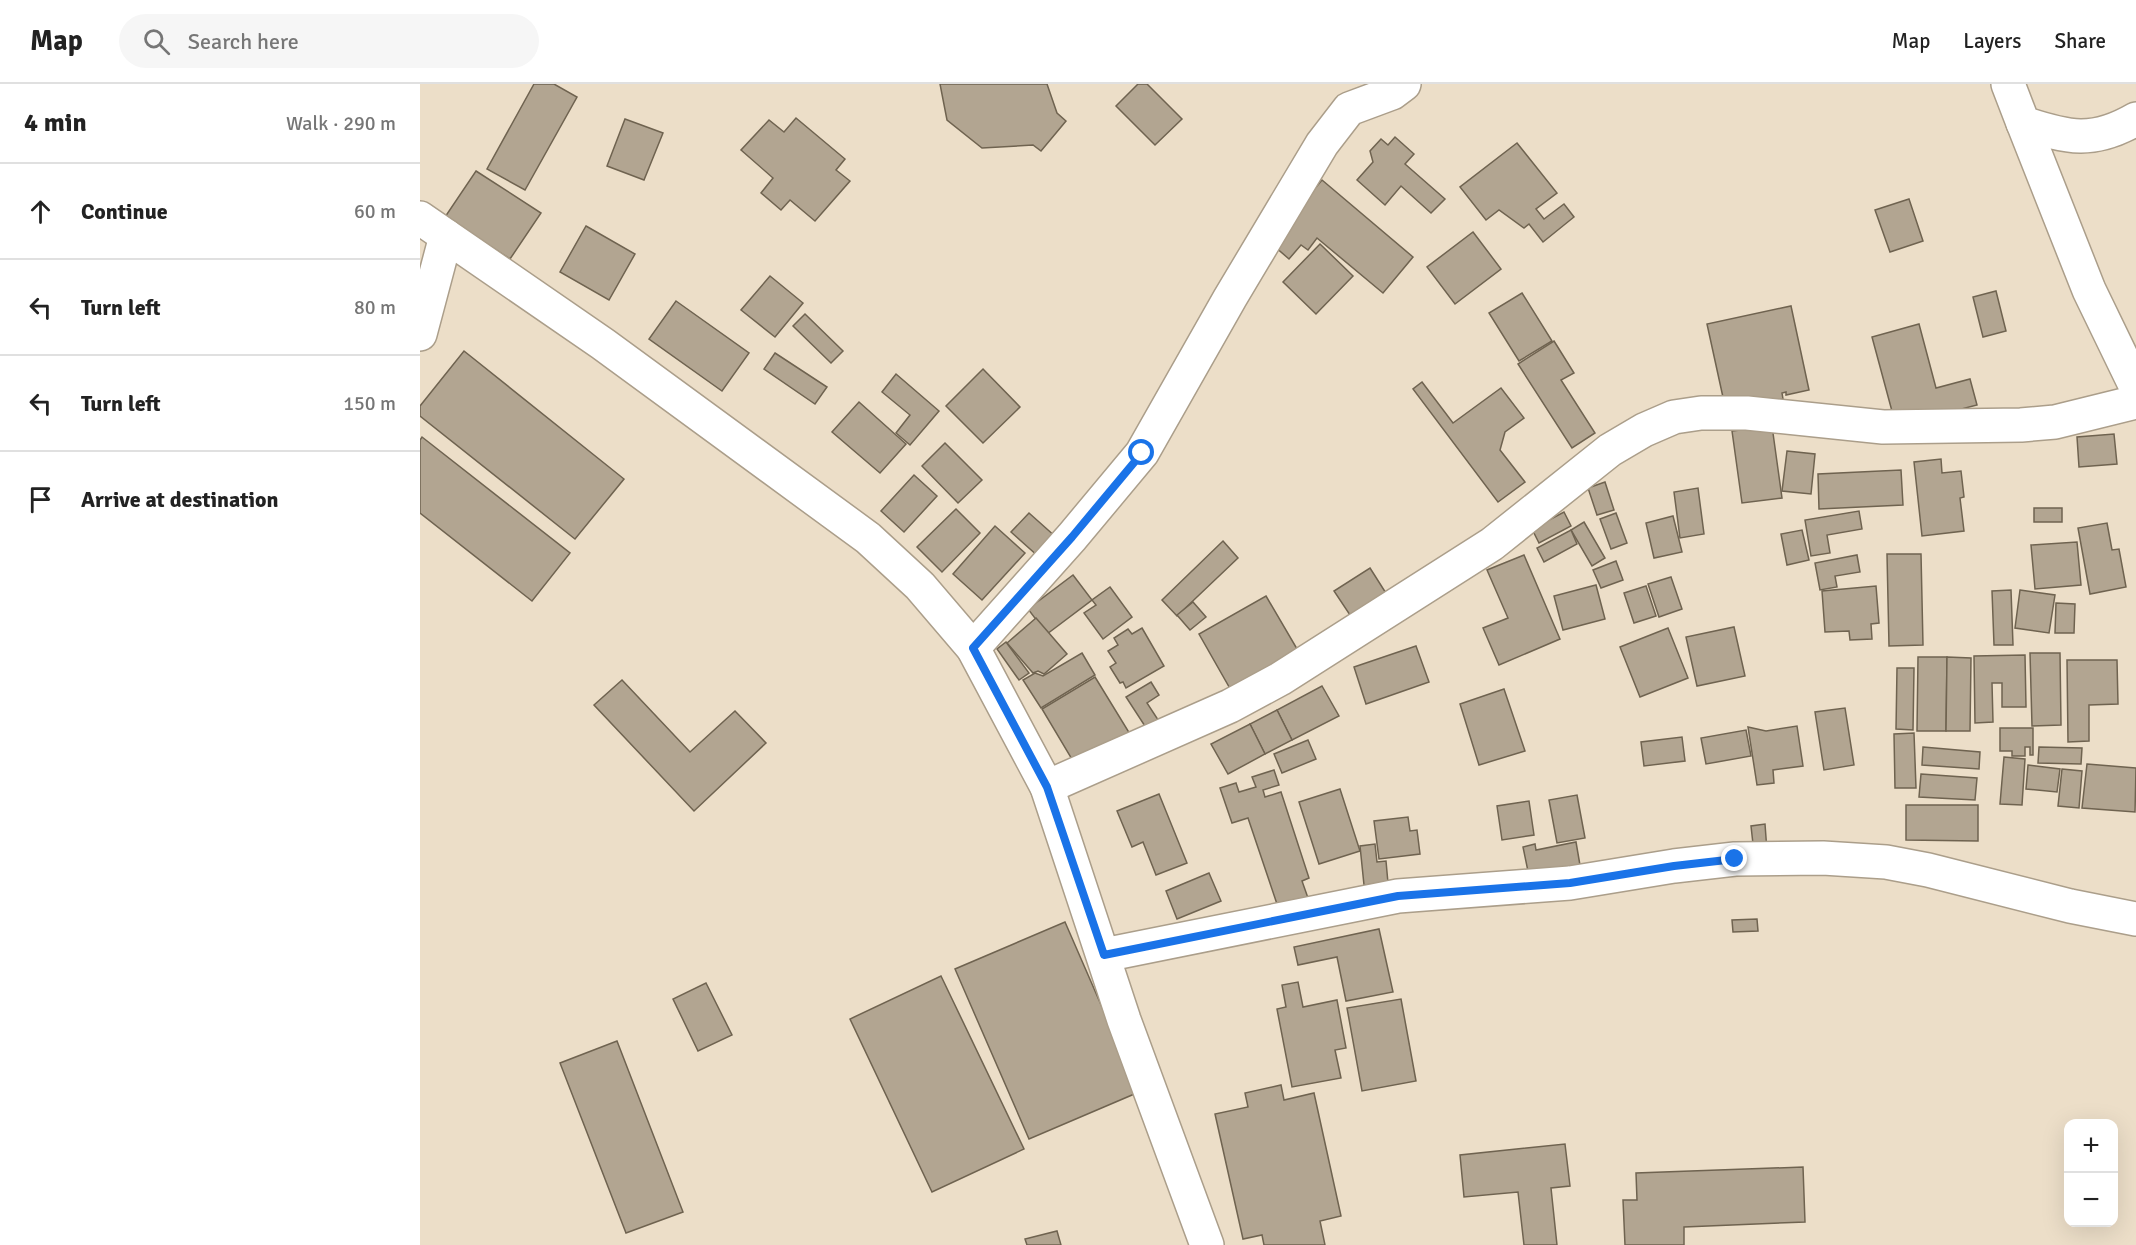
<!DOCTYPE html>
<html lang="en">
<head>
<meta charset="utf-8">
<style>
  :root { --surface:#fff; --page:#f6f6f6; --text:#222; --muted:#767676; --line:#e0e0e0 }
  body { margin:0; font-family:Signika,sans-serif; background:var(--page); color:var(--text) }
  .controls { position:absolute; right:18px; bottom:18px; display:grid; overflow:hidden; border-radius:12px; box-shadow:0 6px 24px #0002 }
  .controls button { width:54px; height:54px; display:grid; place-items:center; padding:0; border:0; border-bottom:2px solid var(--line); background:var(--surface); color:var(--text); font:30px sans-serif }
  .stop { position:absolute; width:18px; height:18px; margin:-14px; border:4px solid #1a73e8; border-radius:50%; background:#fff }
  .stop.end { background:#1a73e8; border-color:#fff; box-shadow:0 2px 6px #0008 }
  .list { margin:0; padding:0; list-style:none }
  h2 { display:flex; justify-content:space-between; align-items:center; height:78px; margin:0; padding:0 24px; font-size:26px }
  h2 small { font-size:20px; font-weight:400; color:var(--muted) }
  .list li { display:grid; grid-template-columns:39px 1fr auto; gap:18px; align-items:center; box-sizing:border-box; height:96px; padding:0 24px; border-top:2px solid var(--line) }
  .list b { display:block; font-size:22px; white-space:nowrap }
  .list em { font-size:20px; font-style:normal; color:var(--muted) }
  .icon { flex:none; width:33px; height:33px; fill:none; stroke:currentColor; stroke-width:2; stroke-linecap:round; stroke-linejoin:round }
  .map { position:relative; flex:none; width:1716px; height:1161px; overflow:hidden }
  header { display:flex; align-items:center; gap:36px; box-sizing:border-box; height:84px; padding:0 30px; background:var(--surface); border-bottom:2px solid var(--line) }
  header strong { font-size:28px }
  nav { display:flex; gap:33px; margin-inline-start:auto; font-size:21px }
  .search { width:420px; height:54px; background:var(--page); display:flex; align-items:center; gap:15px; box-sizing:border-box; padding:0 21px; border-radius:33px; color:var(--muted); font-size:22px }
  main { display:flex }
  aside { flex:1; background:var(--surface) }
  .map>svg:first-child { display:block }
  .building { fill:#b2a591; stroke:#6f6350; stroke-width:1.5 }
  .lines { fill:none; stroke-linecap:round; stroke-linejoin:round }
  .minor-casing { stroke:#ab9e8a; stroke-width:36 }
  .minor { stroke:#fff; stroke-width:33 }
  .route { stroke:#1a73e8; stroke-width:8 }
</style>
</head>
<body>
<header>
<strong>Map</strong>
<div class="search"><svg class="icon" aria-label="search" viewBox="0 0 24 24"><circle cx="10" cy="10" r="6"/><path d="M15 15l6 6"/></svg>Search here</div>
<nav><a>Map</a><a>Layers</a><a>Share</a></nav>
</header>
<main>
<aside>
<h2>4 min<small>Walk · 290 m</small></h2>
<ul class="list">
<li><svg class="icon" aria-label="ahead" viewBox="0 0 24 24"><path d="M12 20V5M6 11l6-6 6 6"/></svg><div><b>Continue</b></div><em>60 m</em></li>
<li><svg class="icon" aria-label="left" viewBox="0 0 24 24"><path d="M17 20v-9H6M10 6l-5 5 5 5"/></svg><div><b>Turn left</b></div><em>80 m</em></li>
<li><svg class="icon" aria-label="left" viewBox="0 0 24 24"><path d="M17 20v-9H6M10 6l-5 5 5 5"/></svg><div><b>Turn left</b></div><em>150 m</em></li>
<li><svg class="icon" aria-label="arrive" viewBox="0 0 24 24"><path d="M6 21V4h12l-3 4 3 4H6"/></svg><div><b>Arrive at destination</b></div></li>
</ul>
</aside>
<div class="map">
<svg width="1716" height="1161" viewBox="0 0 1716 1161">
  <rect width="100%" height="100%" fill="#ecdec8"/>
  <g class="building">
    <polygon points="114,0 134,0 157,13 105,106 67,85"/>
    <polygon points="520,0 627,0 637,29 646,37 621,67 613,61 562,64 527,36"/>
    <polygon points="718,0 727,0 762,35 735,61 696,22"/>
    <polygon points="376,34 425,75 416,86 430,97 395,137 370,116 361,126 341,109 353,94 321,66 349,36 364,48"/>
    <polygon points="205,35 243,49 224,96 187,82"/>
    <polygon points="975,53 994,70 985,80 1025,115 1011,129 981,102 965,121 937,96 953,78 950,67 961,55 968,61"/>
    <polygon points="1097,59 1137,109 1116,125 1124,135 1144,120 1154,133 1123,158 1109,140 1104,144 1079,126 1066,136 1040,103"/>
    <polygon points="56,87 121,129 90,175 25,133"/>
    <polygon points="902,96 993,173 963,209 897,154 888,166 881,161 869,175 846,155 887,114"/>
    <polygon points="1489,115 1503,157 1470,168 1455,126"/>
    <polygon points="166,142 215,170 189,216 140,188"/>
    <polygon points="1053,148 1081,185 1035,220 1007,183"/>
    <polygon points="900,160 933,192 896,230 863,198"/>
    <polygon points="350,192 383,219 355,253 321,226"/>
    <polygon points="1576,207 1586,247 1563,253 1553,213"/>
    <polygon points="1102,209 1132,257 1099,277 1069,229"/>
    <polygon points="256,217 329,269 302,307 229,255"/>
    <polygon points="1371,222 1389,306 1366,311 1366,308 1362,309 1363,315 1306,327 1287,240"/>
    <polygon points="385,230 423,267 411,279 373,242"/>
    <polygon points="1499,240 1516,304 1550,295 1557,321 1476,342 1452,253"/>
    <polygon points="1134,257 1154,289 1141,296 1175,349 1152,364 1098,280"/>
    <polygon points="44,267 204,395 155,455 0,332 0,322"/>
    <polygon points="355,269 407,303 395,320 344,285"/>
    <polygon points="563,285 600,323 563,359 526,322"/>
    <polygon points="476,290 519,327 490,361 476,349 490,331 462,308"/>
    <polygon points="1002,298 1033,339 1081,304 1104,334 1085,348 1080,366 1105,398 1078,418 993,305"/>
    <polygon points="439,318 486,360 460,389 412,348"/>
    <polygon points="1352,342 1362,414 1322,419 1312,347"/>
    <polygon points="1694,350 1697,380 1659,383 1657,353"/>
    <polygon points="2,353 150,469 112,517 0,429 0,356"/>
    <polygon points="525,359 562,396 538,419 502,382"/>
    <polygon points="1367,367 1395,370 1391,410 1362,407"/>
    <polygon points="1521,375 1522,389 1541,387 1544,413 1540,414 1544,447 1502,452 1494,378"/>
    <polygon points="1481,386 1483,421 1399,425 1398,390"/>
    <polygon points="494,391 517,412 484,448 461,427"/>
    <polygon points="1185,398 1194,426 1177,431 1168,404"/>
    <polygon points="1278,404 1284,450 1260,454 1254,408"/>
    <rect x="1614" y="424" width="28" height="14"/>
    <polygon points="536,425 560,449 522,488 497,463"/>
    <polygon points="1439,427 1442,445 1407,451 1410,469 1391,472 1385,436"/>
    <polygon points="1144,428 1151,442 1119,459 1112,445"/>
    <polygon points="609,429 637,454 619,473 591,448"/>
    <polygon points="1196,429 1207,459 1191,465 1180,435"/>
    <polygon points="1253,432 1262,468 1234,474 1226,439"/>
    <polygon points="1164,438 1185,474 1172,482 1151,446"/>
    <polygon points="1687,439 1692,466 1699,465 1706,503 1670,510 1658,444"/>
    <polygon points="575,442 605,469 562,516 533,490"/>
    <polygon points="1151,446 1157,460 1124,478 1117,464"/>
    <polygon points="1382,446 1389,476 1367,481 1361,450"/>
    <polygon points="803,457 818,474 757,532 742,516"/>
    <polygon points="1657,458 1661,501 1615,505 1611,461"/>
    <polygon points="1467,470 1501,470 1503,561 1469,562"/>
    <polygon points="1104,471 1140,555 1079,581 1063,544 1088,534 1067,486"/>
    <polygon points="1437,471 1440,488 1415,492 1417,503 1400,506 1395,479"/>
    <polygon points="1196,477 1203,496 1181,504 1173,486"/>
    <polygon points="950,484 971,517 936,540 914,507"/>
    <polygon points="653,491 672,516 627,550 608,525"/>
    <polygon points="1251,493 1262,525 1239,533 1228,500"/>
    <polygon points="1176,501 1185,535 1143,546 1134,512"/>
    <polygon points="1226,502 1236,532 1214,539 1204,509"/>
    <polygon points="1456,502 1459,539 1451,540 1452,555 1430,556 1429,547 1405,548 1402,507"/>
    <polygon points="690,503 712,533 683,555 664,529 676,521 672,516"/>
    <polygon points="1591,506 1593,561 1574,561 1572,507"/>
    <polygon points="1600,506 1635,511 1629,549 1595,544"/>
    <polygon points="846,512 880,570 812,608 779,550"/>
    <polygon points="773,518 786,533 770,546 757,531"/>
    <polygon points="1636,519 1655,520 1654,549 1635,549"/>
    <polygon points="616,534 647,570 624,590 618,587 613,589 587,559"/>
    <polygon points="1314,543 1325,592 1277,602 1266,553"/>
    <polygon points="722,544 744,582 706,604 703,598 700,599 690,583 696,579 688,567 698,561 694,554 708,545 712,550"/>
    <polygon points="1248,544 1268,594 1220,613 1200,563"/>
    <polygon points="586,558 609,589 599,596 577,565"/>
    <polygon points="996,562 1009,598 946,620 934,583"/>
    <polygon points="662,569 675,591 621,624 603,596 615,589 623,592"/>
    <polygon points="1610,569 1640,569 1641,641 1612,642"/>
    <polygon points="1605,571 1606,623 1582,623 1582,599 1572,599 1573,638 1555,639 1554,572"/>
    <polygon points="1498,573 1527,573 1526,647 1497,647"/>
    <polygon points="1527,573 1551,574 1550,647 1526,647"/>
    <polygon points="1647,576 1697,576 1698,620 1669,621 1669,657 1648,658"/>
    <polygon points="1477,584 1494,584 1493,646 1476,645"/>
    <polygon points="675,593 713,655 659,687 622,625"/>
    <polygon points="202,596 270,668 315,627 346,659 274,727 174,621"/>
    <polygon points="731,598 739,611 727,619 746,648 734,656 706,613"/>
    <polygon points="902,602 919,632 872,656 857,626"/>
    <polygon points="1084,605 1105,667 1059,681 1040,620"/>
    <polygon points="1425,624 1434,681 1404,686 1395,628"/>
    <polygon points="857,626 872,656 845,670 830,640"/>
    <polygon points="830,640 845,670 808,690 791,660"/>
    <polygon points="1377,642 1383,682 1353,686 1354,699 1337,701 1328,643 1346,647"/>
    <polygon points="1580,644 1613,644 1613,671 1610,671 1610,663 1605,663 1605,672 1592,672 1592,667 1580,667"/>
    <polygon points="1326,646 1331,672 1286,680 1281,654"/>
    <polygon points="1494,649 1496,704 1475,704 1474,650"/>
    <polygon points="1262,653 1265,677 1224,682 1221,658"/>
    <polygon points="888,656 896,675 862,689 854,670"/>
    <polygon points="1503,663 1560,668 1559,685 1502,681"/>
    <polygon points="1619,663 1662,664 1661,680 1618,679"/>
    <polygon points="1584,673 1605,675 1602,721 1580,720"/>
    <polygon points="1667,680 1716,684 1715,728 1662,724"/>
    <polygon points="1608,681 1640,685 1637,708 1606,705"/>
    <polygon points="1642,685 1662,687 1659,724 1638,722"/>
    <polygon points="854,686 859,701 843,706 845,713 861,708 889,794 882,797 888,814 858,823 828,734 812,739 800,704 816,699 819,708 836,703 832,693"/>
    <polygon points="1501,690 1557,694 1555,716 1499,713"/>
    <polygon points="920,705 940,767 899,780 879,718"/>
    <polygon points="739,710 767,779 736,791 723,758 712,763 697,727"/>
    <polygon points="1157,711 1165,754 1137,759 1129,716"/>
    <polygon points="1109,717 1114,751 1082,756 1077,722"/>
    <polygon points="1486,721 1558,721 1558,757 1486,756"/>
    <polygon points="988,733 990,747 997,746 1000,770 959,775 954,737"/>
    <polygon points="1345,740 1347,767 1334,769 1331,742"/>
    <polygon points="1156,758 1161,787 1110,797 1103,763 1115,760 1116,766"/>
    <polygon points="955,760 957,778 966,777 968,799 944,801 940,762"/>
    <polygon points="789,789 801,817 757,835 746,807"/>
    <polygon points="1337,835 1338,847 1313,848 1312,836"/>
    <polygon points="645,838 719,1008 609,1055 535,885"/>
    <polygon points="959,845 973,908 926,917 917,873 878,881 874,863"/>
    <polygon points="521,892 604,1065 512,1108 430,935"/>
    <polygon points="878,898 883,923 917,916 926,964 915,966 921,994 872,1003 857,925 866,923 862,901"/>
    <polygon points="286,899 312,951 278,967 253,915"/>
    <polygon points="981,915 996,997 942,1007 927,924"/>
    <polygon points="197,957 263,1128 206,1149 140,979"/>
    <polygon points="861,1001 864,1016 894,1009 921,1132 900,1137 905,1161 844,1161 842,1151 823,1155 795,1030 828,1023 825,1009"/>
    <polygon points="1145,1060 1150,1102 1131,1104 1137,1161 1104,1161 1098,1108 1044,1113 1040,1071"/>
    <polygon points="1383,1083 1385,1138 1264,1143 1264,1161 1205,1161 1203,1116 1217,1116 1216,1089"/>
    <polygon points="637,1147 641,1161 607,1161 605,1155"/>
  </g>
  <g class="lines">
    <g class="minor-casing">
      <g id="minor">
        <path d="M 1588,0 L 1603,39 C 1648,54 1673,60 1716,35"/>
        <polyline points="1603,39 1669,206 1716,303"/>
        <polyline points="0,134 183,260 448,454 500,502 553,564 627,703 704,936 787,1161"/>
        <polyline points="0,250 26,152"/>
        <polyline points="553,564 652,453 722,369 810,214 902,60 929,25 972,9 984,0"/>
        <polyline points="627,703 810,622 860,595 1072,460 1190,366 1224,346 1254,333 1281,329 1327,329 1463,343 1601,341 1635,338 1716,318"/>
        <polyline points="684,871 978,812 1150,799 1254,782 1315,775 1403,774 1466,778 1508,786 1650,822 1716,835"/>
      </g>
    </g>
    <use href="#minor" class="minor"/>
  </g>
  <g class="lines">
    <polyline class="route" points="722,369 652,453 553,564 627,703 684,871 978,812 1150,799 1254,782 1315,775"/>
  </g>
</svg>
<div class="controls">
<button>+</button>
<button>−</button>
</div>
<div class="stop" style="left:722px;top:369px"></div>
<div class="stop end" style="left:1315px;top:775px"></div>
</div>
</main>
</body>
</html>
